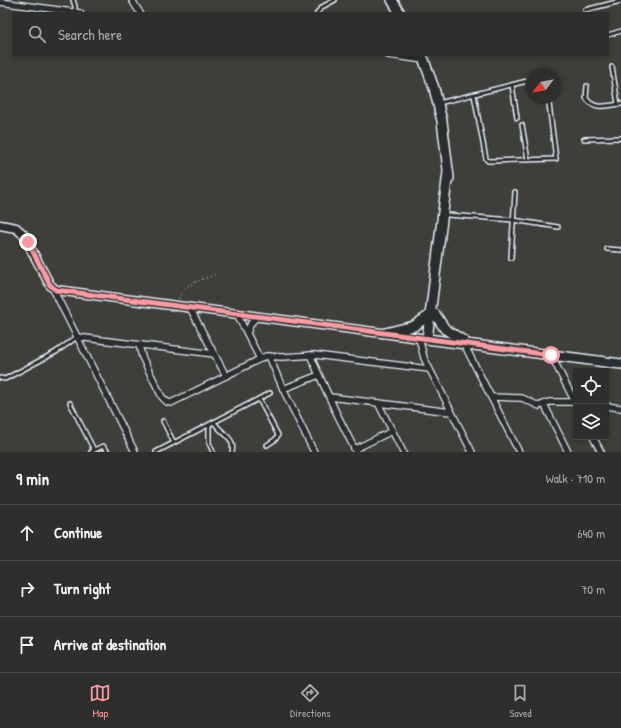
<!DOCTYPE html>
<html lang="en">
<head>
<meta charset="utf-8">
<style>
  :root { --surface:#2e2e2c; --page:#363634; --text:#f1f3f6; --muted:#a7a8a9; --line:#494a48; --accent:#ff9aa2 }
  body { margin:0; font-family:"Patrick Hand",sans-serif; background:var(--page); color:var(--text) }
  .controls { position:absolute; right:12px; bottom:12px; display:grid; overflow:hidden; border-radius:0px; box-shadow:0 2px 6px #0003 }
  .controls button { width:36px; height:36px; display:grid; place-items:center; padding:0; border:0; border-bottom:1px solid var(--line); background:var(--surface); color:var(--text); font:20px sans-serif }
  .compass { position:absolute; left:525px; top:68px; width:36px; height:36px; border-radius:50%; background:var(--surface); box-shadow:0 2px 6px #0003; rotate:239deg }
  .stop { position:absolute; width:12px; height:12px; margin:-9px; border:3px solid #ff9aa2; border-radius:50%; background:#fff }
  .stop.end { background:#ff9aa2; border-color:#fff; box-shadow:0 1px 4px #0008 }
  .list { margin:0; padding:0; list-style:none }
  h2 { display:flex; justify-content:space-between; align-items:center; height:52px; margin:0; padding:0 16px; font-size:17px }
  h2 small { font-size:13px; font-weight:400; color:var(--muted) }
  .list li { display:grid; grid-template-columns:26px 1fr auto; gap:12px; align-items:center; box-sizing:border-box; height:56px; padding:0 16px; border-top:1px solid var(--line) }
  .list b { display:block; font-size:15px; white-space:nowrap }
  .list em { font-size:13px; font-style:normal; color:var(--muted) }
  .icon { flex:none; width:22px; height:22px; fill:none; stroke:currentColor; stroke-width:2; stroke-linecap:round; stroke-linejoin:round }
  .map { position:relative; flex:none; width:621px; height:452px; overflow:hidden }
  .search { position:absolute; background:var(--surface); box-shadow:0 2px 6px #0003; left:12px; right:12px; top:12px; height:44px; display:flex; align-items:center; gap:10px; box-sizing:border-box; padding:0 14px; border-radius:0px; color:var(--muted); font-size:15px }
  .sheet { height:220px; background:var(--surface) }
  nav { display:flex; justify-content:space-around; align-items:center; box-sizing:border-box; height:56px; border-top:1px solid var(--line); background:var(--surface); font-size:11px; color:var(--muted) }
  nav a { display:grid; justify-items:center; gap:2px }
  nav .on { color:var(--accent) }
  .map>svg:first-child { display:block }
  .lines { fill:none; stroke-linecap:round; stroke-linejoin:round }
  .service-casing { stroke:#e8f1f8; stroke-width:6 }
  .minor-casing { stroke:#e8f1f8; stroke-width:8 }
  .secondary-casing { stroke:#e8f1f8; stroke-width:11 }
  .primary-casing { stroke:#e8f1f8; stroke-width:12 }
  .path { stroke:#e8f1f8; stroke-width:1; stroke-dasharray:1 3; stroke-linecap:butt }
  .service { stroke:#2a2d2e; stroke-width:3 }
  .minor { stroke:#2a2d2e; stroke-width:5.5 }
  .secondary { stroke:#2a2d2e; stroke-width:8 }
  .primary { stroke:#2a2d2e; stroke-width:9 }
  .route { stroke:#ff9aa2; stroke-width:5 }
</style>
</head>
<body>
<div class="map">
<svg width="621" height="452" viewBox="0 0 621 452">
  <rect width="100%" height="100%" fill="#3e3e3a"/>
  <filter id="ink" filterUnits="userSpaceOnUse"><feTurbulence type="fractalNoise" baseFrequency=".025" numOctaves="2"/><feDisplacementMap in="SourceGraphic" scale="8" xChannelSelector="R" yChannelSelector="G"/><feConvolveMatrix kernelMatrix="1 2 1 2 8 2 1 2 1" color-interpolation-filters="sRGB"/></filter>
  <g filter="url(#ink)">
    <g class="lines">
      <g class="service-casing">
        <g id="service">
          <polyline points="73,0 75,6 75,12"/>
          <polyline points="585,10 621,1"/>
          <polyline points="317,13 322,7 335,0"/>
          <polyline points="608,35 621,31"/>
          <polyline points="612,67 618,104"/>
          <polyline points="512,85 517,118"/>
          <path d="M 587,86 L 586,98 C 594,111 609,105 621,104"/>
          <polyline points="474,95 486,159 488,161 556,159 549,104"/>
          <polyline points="439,103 531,80"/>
          <polyline points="522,125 528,160"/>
          <polyline points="584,139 621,138"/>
          <polyline points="448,215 513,220 558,227"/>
          <polyline points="607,249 621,250"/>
          <polyline points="511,258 515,192"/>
          <polyline points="0,378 5,379 56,352 77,337"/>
          <polyline points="259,399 278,435 276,439 267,445"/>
          <polyline points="70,403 94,450"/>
          <polyline points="163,421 174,443"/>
          <path d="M 214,422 C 220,433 236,437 232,452"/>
          <polyline points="209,425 209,443 213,452"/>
          <polyline points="91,452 103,446 108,452"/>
          <polyline points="156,452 270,393"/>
        </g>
      </g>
      <g class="minor-casing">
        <g id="minor">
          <polyline points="132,0 140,13"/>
          <polyline points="0,2 80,13"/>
          <polyline points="388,55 424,60"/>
          <polyline points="52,287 135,452"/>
          <polyline points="190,308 226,376"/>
          <polyline points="237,314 260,359"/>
          <polyline points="247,333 251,323 258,316"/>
          <polyline points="77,337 214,354"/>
          <polyline points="419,338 424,358 472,452"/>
          <polyline points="464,344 519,452"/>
          <polyline points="139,345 142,357 162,397 167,402 171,403 266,356 282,357 315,355 429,369"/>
          <polyline points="310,355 335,410 356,452"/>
          <polyline points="551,355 576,404"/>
          <polyline points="269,356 283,389 314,452"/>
          <polyline points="283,389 319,375"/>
          <polyline points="330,397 451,412"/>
          <polyline points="491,397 522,398 539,406 549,402 576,402"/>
          <polyline points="378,403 403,452"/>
          <polyline points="544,404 568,452"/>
          <polyline points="606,406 621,408"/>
          <polyline points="593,437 601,452"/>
          <polyline points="355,449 392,431"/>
        </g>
      </g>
      <g class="secondary-casing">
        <polyline id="secondary" points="0,225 16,228 23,234 50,285 56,290 427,339"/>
      </g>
      <g class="primary-casing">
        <g id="primary">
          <polyline points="392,0 400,13"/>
          <polyline points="422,55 434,88 442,121 449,178"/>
          <polyline points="448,172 427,339 621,364"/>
          <polyline points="435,314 445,329 464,341"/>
          <polyline points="385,333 414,326 430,315"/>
        </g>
      </g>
      <path class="path" d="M 179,299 C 182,283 203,280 216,274"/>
      <use href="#service" class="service"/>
      <use href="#minor" class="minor"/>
      <use href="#secondary" class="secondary"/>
      <use href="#primary" class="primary"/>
    </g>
  </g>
  <g class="lines" filter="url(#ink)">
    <polyline class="route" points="28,242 50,285 56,290 551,355"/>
  </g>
</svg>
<div class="controls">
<button><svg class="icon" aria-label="locate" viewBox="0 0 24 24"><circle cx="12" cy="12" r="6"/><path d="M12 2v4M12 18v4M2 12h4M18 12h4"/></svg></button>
<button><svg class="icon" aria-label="layers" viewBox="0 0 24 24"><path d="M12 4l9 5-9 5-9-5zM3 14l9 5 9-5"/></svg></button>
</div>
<svg class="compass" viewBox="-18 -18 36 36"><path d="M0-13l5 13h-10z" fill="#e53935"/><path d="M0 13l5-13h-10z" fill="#a7a8a9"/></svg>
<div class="stop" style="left:551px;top:355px"></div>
<div class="stop end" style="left:28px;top:242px"></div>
<div class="search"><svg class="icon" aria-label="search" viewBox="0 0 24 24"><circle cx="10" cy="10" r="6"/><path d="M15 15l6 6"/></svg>Search here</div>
</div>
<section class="sheet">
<h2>9 min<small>Walk · 710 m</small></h2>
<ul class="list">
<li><svg class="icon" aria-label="ahead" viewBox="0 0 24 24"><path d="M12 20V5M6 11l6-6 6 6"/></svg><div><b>Continue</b></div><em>640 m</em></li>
<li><svg class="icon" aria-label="right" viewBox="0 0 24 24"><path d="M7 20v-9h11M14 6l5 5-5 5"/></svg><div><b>Turn right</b></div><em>70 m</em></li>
<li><svg class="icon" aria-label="arrive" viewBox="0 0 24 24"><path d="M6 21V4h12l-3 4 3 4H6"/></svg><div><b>Arrive at destination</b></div></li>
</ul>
</section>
<nav>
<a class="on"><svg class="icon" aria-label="map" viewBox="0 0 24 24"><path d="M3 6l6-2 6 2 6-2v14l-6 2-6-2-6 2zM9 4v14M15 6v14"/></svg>Map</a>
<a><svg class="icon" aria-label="directions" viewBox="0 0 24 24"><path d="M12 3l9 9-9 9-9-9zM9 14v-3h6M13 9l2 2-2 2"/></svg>Directions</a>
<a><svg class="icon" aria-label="saved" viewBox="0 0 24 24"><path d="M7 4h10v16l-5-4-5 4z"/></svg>Saved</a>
</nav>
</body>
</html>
